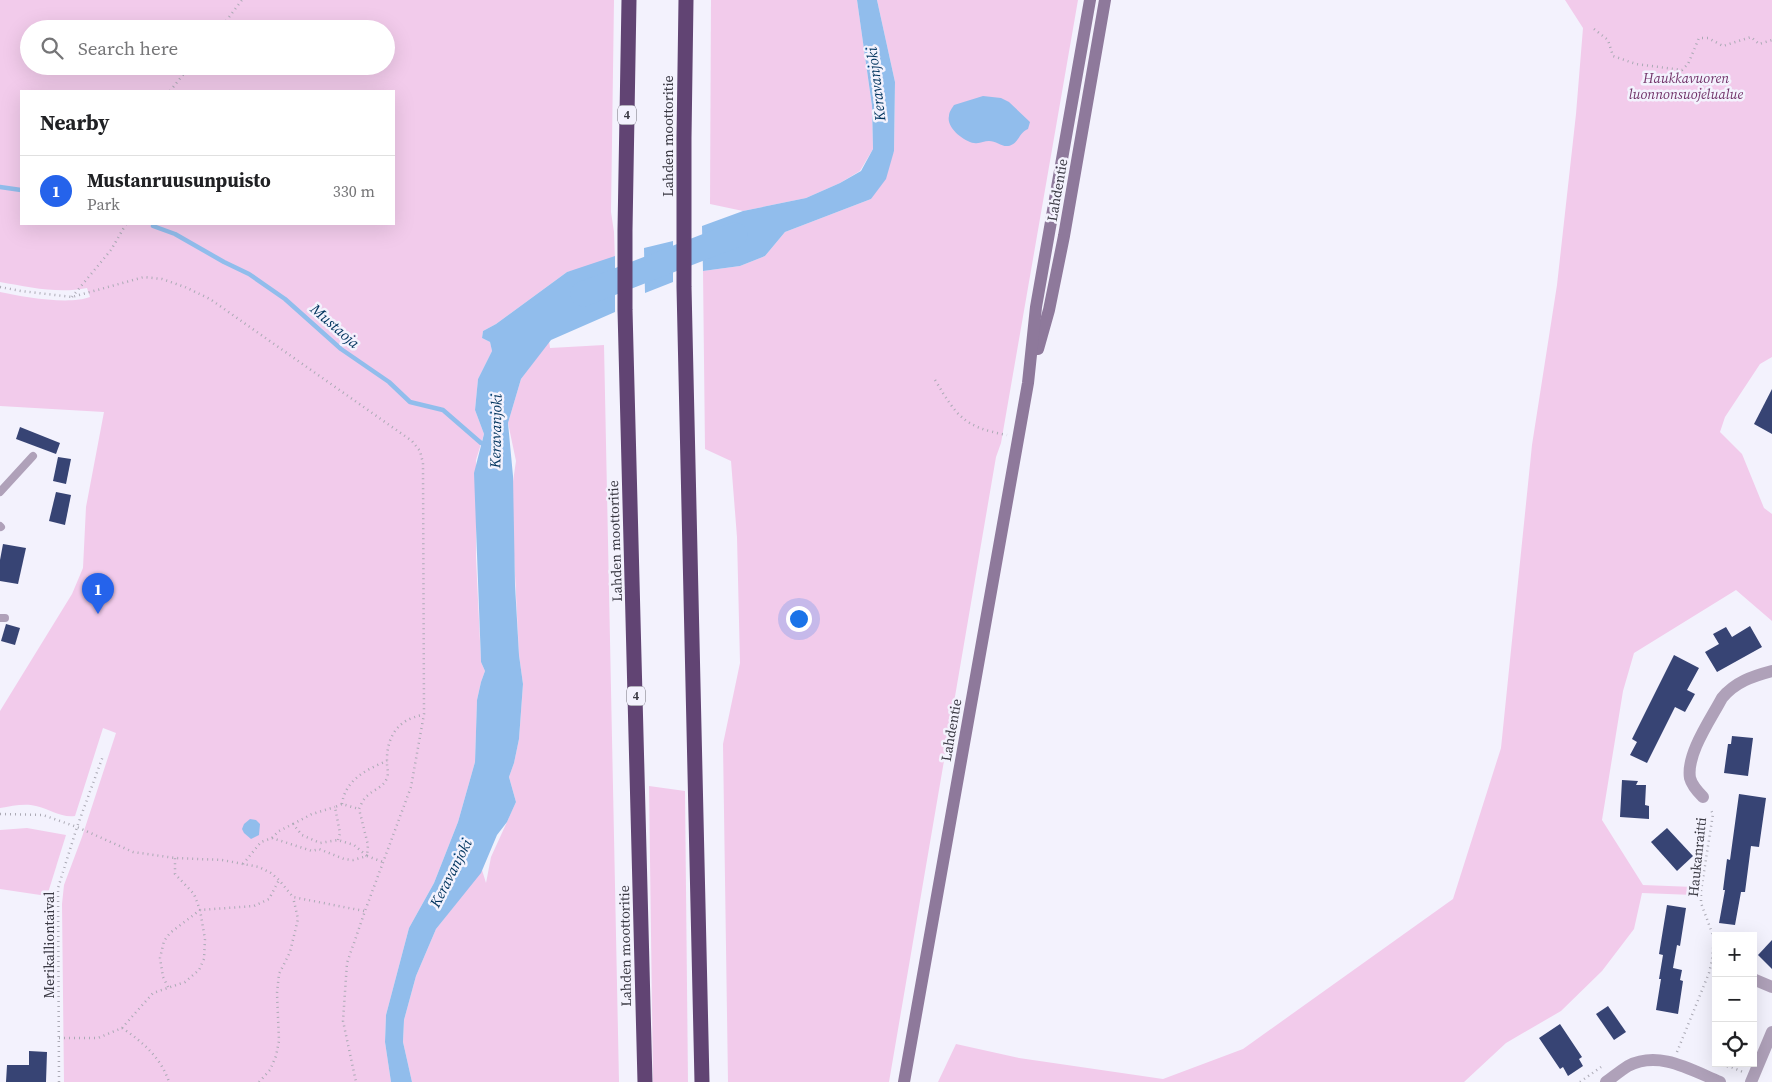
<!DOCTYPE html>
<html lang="en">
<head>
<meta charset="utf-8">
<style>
  :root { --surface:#fff; --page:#f2f2f2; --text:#202124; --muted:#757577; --line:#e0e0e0; --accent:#2563eb }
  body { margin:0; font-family:"Source Serif 4",serif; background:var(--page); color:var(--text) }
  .controls { position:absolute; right:15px; bottom:15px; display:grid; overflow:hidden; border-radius:0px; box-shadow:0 5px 20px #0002 }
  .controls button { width:45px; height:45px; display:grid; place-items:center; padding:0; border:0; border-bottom:1px solid var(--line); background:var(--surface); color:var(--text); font:25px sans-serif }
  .you { position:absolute; left:798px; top:618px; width:18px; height:18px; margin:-12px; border:4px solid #fff; border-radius:50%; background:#1a73e8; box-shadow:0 0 0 8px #1a73e833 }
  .badge { display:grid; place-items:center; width:32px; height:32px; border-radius:50%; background:var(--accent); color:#fff; font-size:16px; font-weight:700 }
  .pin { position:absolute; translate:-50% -41px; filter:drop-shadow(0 1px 2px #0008) }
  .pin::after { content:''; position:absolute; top:26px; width:18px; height:15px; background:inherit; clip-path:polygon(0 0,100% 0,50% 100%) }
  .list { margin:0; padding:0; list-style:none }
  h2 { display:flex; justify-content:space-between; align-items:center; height:65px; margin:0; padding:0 20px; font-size:21px }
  h2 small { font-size:16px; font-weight:400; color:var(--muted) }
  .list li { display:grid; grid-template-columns:32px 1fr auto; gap:15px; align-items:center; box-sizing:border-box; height:70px; padding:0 20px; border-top:1px solid var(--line) }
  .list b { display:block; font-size:19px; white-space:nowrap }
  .list p { margin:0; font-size:16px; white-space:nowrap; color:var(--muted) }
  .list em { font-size:16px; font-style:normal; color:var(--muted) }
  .icon { flex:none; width:28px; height:28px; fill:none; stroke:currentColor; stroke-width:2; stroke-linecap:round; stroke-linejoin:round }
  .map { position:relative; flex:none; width:1772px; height:1082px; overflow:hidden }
  .search { position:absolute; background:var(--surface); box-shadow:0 5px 20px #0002; left:20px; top:20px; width:375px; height:55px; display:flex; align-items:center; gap:12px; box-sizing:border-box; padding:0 18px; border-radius:28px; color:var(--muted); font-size:19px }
  .panel { position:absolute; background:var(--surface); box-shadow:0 5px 20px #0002; left:20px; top:90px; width:375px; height:135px; border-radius:0px }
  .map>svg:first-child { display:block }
  .green { fill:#f2cbeb; fill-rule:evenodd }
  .water { fill:#91bdec }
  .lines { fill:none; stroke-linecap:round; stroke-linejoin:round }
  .stream { stroke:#91bdec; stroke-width:4.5 }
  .river { stroke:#91bdec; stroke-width:25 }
  .building { fill:#374474 }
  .path { stroke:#abaab5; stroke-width:2.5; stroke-dasharray:1 4; stroke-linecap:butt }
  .lane { stroke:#afa1b9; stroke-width:8 }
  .street { stroke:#afa1b9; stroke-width:12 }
  .secondary { stroke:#8e799b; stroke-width:12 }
  .highway { stroke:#614473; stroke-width:15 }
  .labels { text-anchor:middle; stroke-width:5; stroke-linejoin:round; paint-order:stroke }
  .shield { fill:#f3f2fd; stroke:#72707b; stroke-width:1 }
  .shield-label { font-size:12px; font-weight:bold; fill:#3a3943 }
  .park-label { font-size:14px; font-style:italic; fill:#72346a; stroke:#f3f2fd }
  .street-label { font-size:14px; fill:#3a3943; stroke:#f3f2fd }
  .water-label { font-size:15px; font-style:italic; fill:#01345e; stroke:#f3f2fd }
</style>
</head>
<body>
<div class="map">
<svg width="1772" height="1082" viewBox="0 0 1772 1082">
  <rect width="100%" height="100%" fill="#f3f2fd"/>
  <g class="green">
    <path d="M 0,0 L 614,0 L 611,212 L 614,232 L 615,260 L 567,272 L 496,324 L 483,331 L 482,338 L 490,342 L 492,351 L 478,379 L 475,410 L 484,434 L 476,460 L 476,558 L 481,662 L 485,671 L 481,682 L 477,700 L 475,762 L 458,822 L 434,883 L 409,928 L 386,1015 L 385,1042 L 391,1082 L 64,1082 L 62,904 L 64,885 L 82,837 L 116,733 L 103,728 L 75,816 C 61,818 50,809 36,806 C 25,803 12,806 0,808 L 0,711 L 72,594 L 83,568 L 86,507 L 104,412 L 0,406 L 0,292 C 23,297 69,305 90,297 L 87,288 C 58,294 29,287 0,282 ZM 29,29 L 386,29 L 386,66 L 29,66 ZM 21,91 L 394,91 L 394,224 L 21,224 Z"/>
    <polygon points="711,0 857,0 872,106 873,149 860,171 840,183 806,198 743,211 710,204"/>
    <polygon points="877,0 1078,0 1001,443 996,457 889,1082 728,1082 723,744 740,663 737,537 731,461 705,449 703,271 740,266 765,256 785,232 871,199 894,151 895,82"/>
    <polygon points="1565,0 1772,0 1772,357 1760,364 1725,417 1720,432 1742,454 1764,508 1772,514 1772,621 1736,590 1634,653 1623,691 1602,820 1643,885 1694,887 1693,895 1642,893 1634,929 1602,971 1561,1011 1506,1043 1464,1082 938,1082 956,1044 1019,1058 1163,1079 1243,1049 1453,899 1501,748 1532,445 1557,285 1576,114 1583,28"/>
    <polygon points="549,341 550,348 604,345 619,1082 412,1082 403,1042 404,1020 416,976 436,929 482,870 486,883 491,857 516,802 509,777 514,763 519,739 523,684 519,655 511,495 516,461 508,423 521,379"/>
    <polygon points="649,786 685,791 688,1082 653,1082"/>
    <polygon points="27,828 66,835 47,896 0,889 0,830"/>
  </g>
  <g class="water">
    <polygon points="857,0 877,0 895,82 894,151 886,179 871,199 785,232 765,256 740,266 703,271 702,226 743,211 806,198 840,183 861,171 873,149 872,106"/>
    <path d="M 983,96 L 1001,98 L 1009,102 L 1030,122 L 1028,129 C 1019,132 1019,144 1008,146 C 1002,147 996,141 989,141 C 984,141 980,144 974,143 C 963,141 946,127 949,116 C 949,112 952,108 954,105 Z"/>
    <polygon points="673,241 673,282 645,293 644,248"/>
    <polygon points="615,256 615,312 551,340 521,379 508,423 513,476 515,585 519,655 523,684 519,739 514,763 509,777 516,802 507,822 497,835 481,873 436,929 416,976 404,1020 403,1042 412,1082 391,1082 385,1042 386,1015 409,928 434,883 458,822 475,762 477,700 481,682 485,671 481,662 474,473 484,434 475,410 478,379 492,351 490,342 482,338 483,331 496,324 567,272"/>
    <polygon points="250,819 256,820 260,824 259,835 251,839 244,833 242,829 244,824"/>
  </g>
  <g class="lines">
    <g class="stream">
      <polyline points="0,187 21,190"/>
      <polyline points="153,226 175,234 224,262 249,274 285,299 341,349 389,382 410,402 443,410 481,443 486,445"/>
    </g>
    <polyline class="river" points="583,294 735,235"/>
  </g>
  <g class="building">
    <polygon points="1772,389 1772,434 1754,424"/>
    <polygon points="20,427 60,443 56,454 16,439"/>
    <polygon points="58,457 71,459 66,484 53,481"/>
    <polygon points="56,492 71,495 65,525 49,521"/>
    <polygon points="3,544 26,548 18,584 0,581 0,560"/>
    <polygon points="6,624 20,628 15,645 1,641"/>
    <polygon points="1750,626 1762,647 1717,672 1705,652 1719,644 1713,634 1726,627 1732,637"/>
    <polygon points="1674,655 1699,668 1687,690 1695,694 1685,712 1675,707 1647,763 1630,755 1637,742 1632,739"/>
    <polygon points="1732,736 1753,738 1748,776 1724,773 1728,744 1731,744"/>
    <polygon points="1622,780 1638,781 1636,785 1646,785 1645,805 1649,806 1649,819 1620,817"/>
    <polygon points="1739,794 1766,798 1759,847 1751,846 1745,892 1741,892 1735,925 1719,923 1725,890 1723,890 1727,859 1730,860"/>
    <polygon points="1667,828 1693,856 1677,871 1651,842"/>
    <polygon points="1667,905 1686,908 1680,946 1677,945 1673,968 1682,970 1680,980 1683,981 1678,1014 1656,1010 1661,979 1659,979 1663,955 1659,954"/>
    <polygon points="1772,940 1772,969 1758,955"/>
    <polygon points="1608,1006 1626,1032 1614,1040 1596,1014"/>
    <polygon points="1560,1024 1582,1057 1579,1059 1583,1066 1568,1076 1563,1067 1560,1069 1539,1038"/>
    <polygon points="29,1051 47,1052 46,1082 6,1082 7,1065 29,1065"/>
  </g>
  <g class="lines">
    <g class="path">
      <polyline points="220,29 242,0"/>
      <polyline points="1594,29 1608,40 1613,56 1636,64 1682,70 1688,64 1699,38 1708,38 1723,46 1751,37 1759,44 1772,40"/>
      <polyline points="170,91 190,66"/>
      <polyline points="0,287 21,291 72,297 144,277 162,279 185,287 210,299 412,441 420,451 423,463 424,714 411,787 365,911 347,963 343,1021 356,1082"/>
      <polyline points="72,297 111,250 126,224"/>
      <path d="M 935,380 C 957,416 963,427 1007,435"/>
      <path d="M 342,804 C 345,780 367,769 387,761"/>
      <polyline points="0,814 43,815 77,827 133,852 175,858 222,860 259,867 271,873 279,880 293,897 364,911"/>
      <polyline points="293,824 312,814 335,807"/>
      <path d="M 272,838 L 279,831 L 293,824 L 302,835 L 320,843 L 338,840 L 354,845 L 367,856 L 368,845 L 359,809 C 361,805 363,799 367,796 C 374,789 383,788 387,778 C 389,773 387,768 387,763 C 386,737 398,719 423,715"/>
      <polyline points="338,840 340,833 335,807 342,804 359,809"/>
      <polyline points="243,864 261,842 272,838 312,851 319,849 344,859 353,860 367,856 383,862"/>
      <polyline points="168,987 163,977 160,958 164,941 170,933 200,910 254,906 269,899 279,880"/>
      <path d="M 122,1028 C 143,1042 161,1058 169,1082"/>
      <polyline points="59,1038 98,1038 122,1028 153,993 185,982 199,970 204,959 205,939 200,910 194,894 175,874 175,858"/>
      <polyline points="1677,1052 1709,973 1712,960 1714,938 1701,903 1701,891 1713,814 1710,808"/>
      <polyline points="1717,1065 1731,1067 1743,1072"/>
      <polyline points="59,1082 58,888 77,827 103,756"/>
      <polyline points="259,1082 270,1070 276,1056 279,1041 277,993 279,974 290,952 298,919 293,897"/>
      <polyline points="1580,1082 1601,1067"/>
    </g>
    <g class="lane">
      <polyline points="0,492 33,456"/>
      <polyline points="0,526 1,527"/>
      <polyline points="0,618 5,618"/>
    </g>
    <g class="street">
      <path d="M 1703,797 C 1698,792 1692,786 1690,778 C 1686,754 1711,719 1722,698 C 1735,682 1753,676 1772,671"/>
      <polyline points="1753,979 1772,987"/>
      <path d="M 1606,1082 C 1613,1077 1620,1071 1628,1066 C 1659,1050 1691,1070 1720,1082"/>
      <polyline points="1751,1082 1772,1032"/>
    </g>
    <g class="secondary">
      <polyline points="1038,349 1049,310 1064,236 1105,0"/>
      <polyline points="904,1082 1028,383 1036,307 1090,0"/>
    </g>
    <g class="highway">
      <polyline points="629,0 625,230 625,310 645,1082"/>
      <polyline points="686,0 684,138 684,287 702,1082"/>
    </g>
  </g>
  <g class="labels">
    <g class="shield">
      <rect x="618" y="105.5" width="18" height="19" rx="4"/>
      <rect x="627" y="686.5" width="18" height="19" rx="4"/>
    </g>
    <g class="shield-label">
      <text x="627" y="119">4</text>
      <text x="636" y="700">4</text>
    </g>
    <g class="park-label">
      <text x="1686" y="83">Haukkavuoren<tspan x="1686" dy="16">luonnonsuojelualue</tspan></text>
    </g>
    <g class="street-label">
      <text transform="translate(668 136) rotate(-90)" y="5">Lahden moottoritie</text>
      <text transform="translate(1057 190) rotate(-80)" y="5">Lahdentie</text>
      <text transform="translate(615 541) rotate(-92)" y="5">Lahden moottoritie</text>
      <text transform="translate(951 730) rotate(-80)" y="5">Lahdentie</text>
      <text transform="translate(1697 857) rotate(-84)" y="5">Haukanraitti</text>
      <text transform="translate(49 945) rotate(-90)" y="5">Merikalliontaival</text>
      <text transform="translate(625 946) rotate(-91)" y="5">Lahden moottoritie</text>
    </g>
    <g class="water-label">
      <text transform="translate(876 84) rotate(-97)" y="5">Keravanjoki</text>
      <text transform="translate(335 326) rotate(41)" y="5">Mustaoja</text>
      <text transform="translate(496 431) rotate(-89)" y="5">Keravanjoki</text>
      <text transform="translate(451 873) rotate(-63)" y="5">Keravanjoki</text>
    </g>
  </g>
</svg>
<div class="controls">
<button>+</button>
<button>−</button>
<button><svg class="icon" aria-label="locate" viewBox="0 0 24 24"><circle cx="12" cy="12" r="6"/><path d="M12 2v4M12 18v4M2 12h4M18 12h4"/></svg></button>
</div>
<div class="you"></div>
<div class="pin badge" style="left:98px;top:614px">1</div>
<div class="search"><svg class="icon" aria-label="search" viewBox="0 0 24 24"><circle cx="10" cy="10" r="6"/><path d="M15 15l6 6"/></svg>Search here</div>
<section class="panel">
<h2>Nearby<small></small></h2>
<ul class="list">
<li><span class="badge">1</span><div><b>Mustanruusunpuisto</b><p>Park</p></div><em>330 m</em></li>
</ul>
</section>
</div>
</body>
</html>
